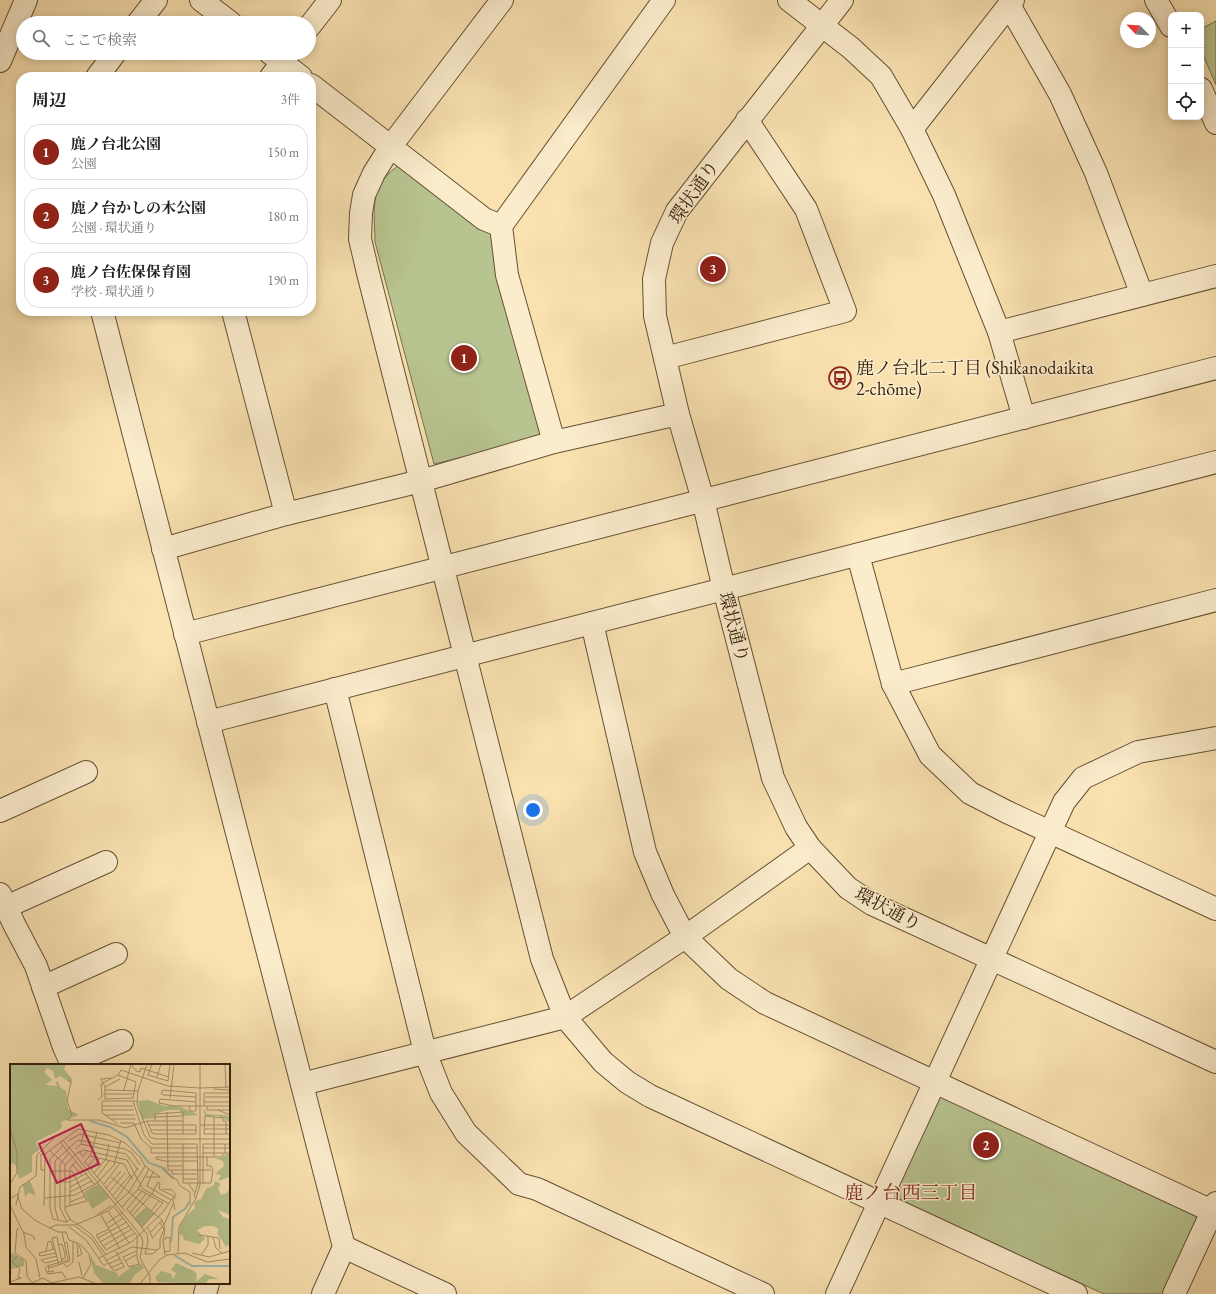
<!DOCTYPE html>
<html lang="ja">
<head>
<meta charset="utf-8">
<style>
  :root { --surface:#fff; --page:#f6f6f6; --text:#222; --muted:#767676; --line:#e0e0e0; --accent:#8f2418 }
  body { margin:0; font-family:"EB Garamond","Noto Serif JP",serif; background:var(--page); color:var(--text) }
  .controls { position:absolute; right:12px; top:12px; display:grid; overflow:hidden; border-radius:8px; box-shadow:0 2px 10px #0003 }
  .controls button { width:36px; height:36px; display:grid; place-items:center; padding:0; border:0; border-bottom:1px solid var(--line); background:var(--surface); color:var(--text); font:20px sans-serif }
  .compass { position:absolute; left:1120px; top:12px; width:36px; height:36px; border-radius:50%; background:var(--surface); box-shadow:0 2px 10px #0003; rotate:295deg }
  .you { position:absolute; left:533px; top:810px; width:14px; height:14px; margin:-10px; border:3px solid #fff; border-radius:50%; background:#1a73e8; box-shadow:0 0 0 6px #1a73e833 }
  .badge { display:grid; place-items:center; width:26px; height:26px; border-radius:50%; background:var(--accent); color:#fff; font-size:13px; font-weight:700 }
  .pin { position:absolute; translate:-50% -50%; border:2px solid #fff; box-shadow:0 1px 4px #0006 }
  .list { margin:0; padding:0; list-style:none }
  h2 { display:flex; justify-content:space-between; align-items:center; height:52px; margin:0; padding:0 16px; font-size:17px }
  h2 small { font-size:13px; font-weight:400; color:var(--muted) }
  .list li { display:grid; grid-template-columns:26px 1fr auto; gap:12px; align-items:center; box-sizing:border-box; height:56px; margin:0 8px 8px; padding:0 8px; border:1px solid var(--line); border-radius:16px }
  .list b { display:block; font-size:15px; white-space:nowrap }
  .list p { margin:0; font-size:13px; white-space:nowrap; color:var(--muted) }
  .list em { font-size:13px; font-style:normal; color:var(--muted) }
  .icon { flex:none; width:22px; height:22px; fill:none; stroke:currentColor; stroke-width:2; stroke-linecap:round; stroke-linejoin:round }
  .map { position:relative; flex:none; width:1216px; height:1294px; overflow:hidden }
  .search { position:absolute; background:var(--surface); box-shadow:0 2px 10px #0003; left:16px; top:16px; width:300px; height:44px; display:flex; align-items:center; gap:10px; box-sizing:border-box; padding:0 14px; border-radius:22px; color:var(--muted); font-size:15px }
  .panel { position:absolute; background:var(--surface); box-shadow:0 2px 10px #0003; left:16px; top:72px; width:300px; height:244px; border-radius:16px }
  .map>svg:first-child { display:block }
  .green { fill:#b8c490; stroke:#76724e }
  .lines { fill:none; stroke-linecap:round; stroke-linejoin:round }
  .minor-casing { stroke:#655034; stroke-width:24 }
  .tertiary-casing { stroke:#655034; stroke-width:24 }
  .minor { stroke:#fbeccc; stroke-width:22 }
  .tertiary { stroke:#fbeccc; stroke-width:22 }
  .labels { text-anchor:middle; stroke-width:3; stroke-linejoin:round; paint-order:stroke }
  .street-label { font-size:18px; fill:#34200b; stroke:#fbeccc }
  .poi-label { font-size:18px; fill:#34200b; stroke:#fbeccc; text-anchor:start }
  .neighbourhood-label { font-size:19px; fill:#7a1f14; stroke:#fbeccc }
  .inset-river { fill:none; stroke:#a0bcb3; stroke-width:2 }
  .inset-road { fill:none; stroke:#aa946e; stroke-width:1 }
  .view { fill:#c2185b; fill-opacity:0.15; stroke:#c2185b; stroke-width:2 }
  .inset-edge { fill:none; stroke:#34200b; stroke-width:2 }
</style>
</head>
<body>
<div class="map">
<svg width="1216" height="1294" viewBox="0 0 1216 1294">
  <rect width="100%" height="100%" fill="#f9e1b0"/>
  <filter id="stains"><feTurbulence type="fractalNoise" baseFrequency=".005" numOctaves="4"/><feColorMatrix values="0 0 0 0 .2 0 0 0 0 .09 0 0 0 0 .02 0 0 0 .5 -.17"/></filter>
  <radialGradient id="worn" r=".72"><stop offset=".6" stop-color="#630" stop-opacity="0"/><stop offset="1" stop-color="#630" stop-opacity=".3"/></radialGradient>
  <g class="green">
    <polygon points="1216,21 1216,85 1201,50 1201,29"/>
    <path d="M 400,164 L 498,235 L 545,437 L 434,464 L 375,242 C 375,221 370,196 384,179 C 388,173 394,169 400,164 Z"/>
    <polygon points="942,1092 1202,1214 1164,1294 1104,1294 892,1197"/>
  </g>
  <g class="lines">
    <g class="minor-casing">
      <g id="minor">
        <polyline points="201,0 231,23"/>
        <polyline points="502,0 391,146 374,173 364,195 361,213 360,239 368,273 542,959 565,1017 603,1062 627,1082 650,1096 1076,1294"/>
        <polyline points="789,0 851,48 881,76 912,129 944,195 999,332 1024,418"/>
        <polyline points="1156,0 1171,26"/>
        <polyline points="1009,5 1060,94 1096,173 1142,295"/>
        <polyline points="138,23 156,0"/>
        <polyline points="309,27 330,0"/>
        <polyline points="270,53 301,77"/>
        <polyline points="0,61 26,0"/>
        <polyline points="97,77 115,53"/>
        <polyline points="271,77 289,53"/>
        <polyline points="311,85 484,219 501,226"/>
        <polyline points="1201,89 1216,123"/>
        <polyline points="912,129 1013,0"/>
        <polyline points="102,311 344,1247 323,1294"/>
        <polyline points="233,311 286,514"/>
        <polyline points="999,332 1216,276"/>
        <polyline points="665,358 845,311 806,209 747,120"/>
        <polyline points="554,442 507,275 501,226 664,0"/>
        <polyline points="163,549 286,514 421,481 554,442 678,414"/>
        <polyline points="858,555 893,684 930,755 970,793 1007,812 1216,909"/>
        <polyline points="592,623 645,852 663,895 685,937 729,979 765,1003 1216,1213"/>
        <polyline points="893,684 1216,600"/>
        <polyline points="335,689 425,1052 441,1093 466,1133 519,1184 537,1189 763,1294"/>
        <polyline points="208,722 1216,462"/>
        <polyline points="0,811 86,772"/>
        <polyline points="0,894 14,924 36,966 64,1047 72,1065"/>
        <polyline points="6,907 106,862"/>
        <polyline points="43,987 116,954"/>
        <polyline points="71,1063 122,1041"/>
        <polyline points="302,1084 565,1017 685,937 810,848"/>
        <polyline points="344,1247 445,1294"/>
        <polyline points="205,1294 208,1283"/>
        <polyline points="837,1294 1064,802 1083,778 1138,752 1216,738"/>
        <polyline points="1174,1294 1216,1203"/>
      </g>
    </g>
    <g class="tertiary-casing">
      <g id="tertiary">
        <polyline points="842,0 677,211 662,243 654,279 655,316 678,414 703,500 724,589 773,778 796,827 810,848 848,888 872,904 1216,1062"/>
        <polyline points="185,634 1216,368"/>
      </g>
    </g>
    <use href="#minor" class="minor"/>
    <use href="#tertiary" class="tertiary"/>
  </g>
  <defs>
    <g id="bus-ring" transform="scale(1.15)"><circle r="9.5" fill="#fbeccc" stroke="#8f2418" stroke-width="1.5"/><path d="M-5-6H5V4H4V6H2V4H-2V6H-4V4H-5ZM-3.5-4V0h7V-4ZM-3.5 1.2v1.5H-2V1.2ZM2 1.2v1.5H3.5V1.2Z" fill="#8f2418"/></g>
  </defs>
  <g fill-rule="evenodd">
    <use href="#bus-ring" x="840" y="378"/>
  </g>
  <g class="labels">
    <g class="street-label">
      <text transform="translate(694 192) rotate(-55)" y="6">環状通り</text>
      <text transform="translate(734 627) rotate(75)" y="6">環状通り</text>
      <text transform="translate(888 909) rotate(28)" y="6">環状通り</text>
    </g>
    <g class="poi-label">
      <text x="856" y="374">鹿ノ台北二丁目 (Shikanodaikita<tspan x="856" dy="21">2-chōme)</tspan></text>
    </g>
    <g class="neighbourhood-label">
      <text x="911" y="1199">鹿ノ台西三丁目</text>
    </g>
  </g>
  <g transform="translate(10 1064)">
    <rect width="220" height="220" fill="#f9e1b0"/>
    <path d="M 0,0 L 56,0 L 54,5 L 62,15 L 62,20 L 50,12 L 45,15 L 43,7 L 37,4 L 34,8 L 42,16 L 35,21 L 48,22 L 45,18 L 48,17 L 50,23 L 56,27 L 58,45 L 69,51 L 51,58 L 52,63 L 48,67 L 27,77 L 26,80 L 30,85 L 22,91 L 22,108 L 9,115 L 6,102 L 3,99 L 0,101 ZM 138,36 L 154,42 L 168,42 L 189,51 L 173,52 L 170,46 L 157,46 L 145,50 L 145,54 L 132,55 L 128,37 ZM 193,46 L 195,46 L 196,50 L 216,51 L 220,53 L 220,58 L 208,52 L 195,52 ZM 216,90 L 220,90 L 220,113 L 208,117 L 211,111 L 205,110 L 214,102 L 213,97 L 205,94 L 211,94 ZM 20,117 L 26,131 L 18,129 L 15,133 L 13,121 ZM 205,117 L 211,120 L 208,124 L 211,131 L 217,129 L 220,124 L 220,151 L 208,146 L 213,153 L 220,155 L 220,180 L 216,183 L 207,169 L 209,165 L 203,162 L 195,162 L 187,166 L 195,175 L 189,180 L 174,176 L 173,172 L 169,170 L 170,162 L 176,152 L 185,144 L 184,138 L 191,135 L 196,125 L 203,122 ZM 88,120 L 100,133 L 82,145 L 74,128 ZM 136,143 L 144,150 L 132,163 L 124,154 ZM 0,188 L 14,196 L 14,202 L 1,205 L 2,211 L 0,210 ZM 80,191 L 86,201 L 107,209 L 108,213 L 124,201 L 126,203 L 131,199 L 134,204 L 125,210 L 119,220 L 94,220 L 84,209 ZM 166,199 L 184,207 L 187,210 L 186,218 L 195,210 L 209,215 L 199,215 L 195,220 L 147,218 L 145,213 L 151,207 L 162,210 L 162,214 L 164,214 L 166,209 L 161,206 Z" fill="#b8c490"/>
    <path class="inset-river" d="M 80,57 L 100,63 L 117,73 L 139,99 L 151,103 L 164,115M 161,178 L 163,153 L 176,144 L 179,138M 164,191 L 182,202 L 220,202"/>
    <path class="inset-road" d="M 121,0 L 126,7 L 130,8 L 131,4M 137,0 L 128,27 L 127,40 L 140,73 L 146,75 L 220,75M 142,0 L 138,11 L 158,17 L 160,0M 190,0 L 190,24M 215,0 L 216,24M 131,4 L 159,13M 147,13 L 151,0M 102,14 L 91,15 L 95,23 L 95,35 L 123,34 L 126,18 L 108,11M 95,23 L 110,15M 190,24 L 220,23M 203,25 L 220,26M 95,26 L 128,27M 114,26 L 121,0M 93,30 L 123,30M 195,33 L 220,33M 160,34 L 164,1M 88,36 L 92,33 L 91,20 L 108,11 L 111,6 L 158,22 L 190,24 L 190,121 L 186,134 L 169,163 L 168,189M 123,37 L 134,71 L 142,80 L 187,80 L 188,119 L 184,132 L 186,134M 186,38 L 150,35 L 149,39 L 164,42 L 220,42M 194,38 L 220,38M 92,42 L 123,42M 179,42 L 180,47 L 186,47 L 186,29 L 153,26 L 151,30 L 154,31 L 186,33M 194,42 L 194,29 L 220,29M 197,42 L 197,46 L 220,46M 92,46 L 124,46M 208,46 L 220,51M 157,48 L 158,106 L 201,106M 95,51 L 125,51M 145,53 L 173,52M 204,53 L 204,93M 101,55 L 126,55M 57,56 L 89,56 L 115,64 L 137,57 L 173,57M 57,56 L 62,51 L 57,37 L 61,18 L 58,16M 137,57 L 142,69 L 146,70 L 186,70 L 186,61M 145,57 L 145,50 L 173,48 L 173,70M 110,59 L 124,59 L 131,75 L 141,84 L 141,89 L 187,89M 108,60 L 92,49 L 92,37 L 127,37M 139,61 L 173,61M 173,61 L 186,61M 190,61 L 220,61M 0,63 L 7,89 L 7,109 L 0,120M 195,65 L 220,65M 141,66 L 186,66M 216,70 L 216,57 L 213,57 L 213,54 L 195,52 L 194,70 L 220,70M 53,76 L 131,172 L 133,178 L 130,194 L 140,212 L 140,220M 58,77 L 70,70 L 111,79M 50,78 L 85,121M 71,80 L 74,66M 173,80 L 173,119 L 201,119 L 203,106 L 201,102 L 197,102 L 197,93M 53,82 L 40,95 L 40,144 L 43,155 L 57,158 L 60,155M 141,84 L 187,84M 193,84 L 220,84M 65,85 L 71,80 L 116,90 L 128,106M 40,87 L 55,100M 69,87 L 73,93 L 78,86M 193,89 L 220,89M 80,92 L 114,100 L 122,115M 187,97 L 155,97 L 146,95 L 146,93 L 211,93 L 215,89 L 215,80M 75,98 L 115,147M 74,99 L 81,90 L 87,68M 62,100 L 72,112M 78,102 L 86,93M 157,102 L 173,102M 154,103 L 159,111 L 167,116 L 170,122 L 180,128 L 180,141M 35,106 L 31,106 L 31,90 L 35,90 L 68,65 L 99,71 L 115,79 L 130,93 L 135,102 L 150,113 L 136,113M 81,106 L 90,94M 162,106 L 162,110 L 188,110M 40,107 L 62,107 L 77,137 L 55,143M 143,108 L 137,122 L 161,136M 84,109 L 96,95 L 99,80M 87,113 L 100,96M 101,113 L 152,156 L 155,165 L 153,176 L 155,191M 173,115 L 188,115M 44,118 L 60,118 L 77,109M 178,119 L 185,129M 193,119 L 193,80 L 220,80M 94,120 L 110,99M 60,123 L 79,113M 96,124 L 111,107M 128,125 L 153,139 L 132,163M 153,125 L 162,126 L 166,131 L 163,136 L 165,146M 60,128 L 82,117M 99,128 L 115,109M 103,131 L 120,111M 35,134 L 65,131 L 87,119 L 104,101 L 111,76M 0,135 L 7,130 L 12,145 L 26,157 L 48,168 L 56,168 L 59,176 L 70,180 L 79,190 L 81,200 L 73,214M 106,135 L 128,104M 60,138 L 75,132M 0,141 L 14,170 L 16,183 L 26,195 L 30,214M 6,141 L 10,123 L 26,112 L 27,91 L 48,70M 34,142 L 35,90M 60,142 L 60,104 L 66,97M 104,143 L 128,173M 112,143 L 128,125 L 139,105M 117,145 L 137,170 L 138,178 L 135,190 L 143,190 L 147,186M 117,145 L 132,127M 98,147 L 119,179M 141,147 L 149,137M 120,149 L 136,130M 87,151 L 101,142M 91,151 L 110,185M 122,152 L 142,130 L 148,118M 48,155 L 45,144 L 45,97 L 68,76 L 115,85 L 122,89 L 130,101M 57,158 L 50,144 L 50,100 L 59,89M 96,160 L 113,148M 154,161 L 163,140M 65,162 L 81,174 L 104,207 L 114,203 L 106,187M 59,163 L 76,176 L 94,202 L 97,199M 9,164 L 7,165 L 5,189 L 16,197 L 17,212 L 22,219M 40,164 L 46,161 L 65,161 L 98,147 L 119,128 L 135,102M 98,164 L 113,154M 138,164 L 143,175M 99,165 L 86,171 L 96,186 L 125,169M 13,168 L 23,172 L 25,176M 52,168 L 58,196 L 37,202 L 35,205 L 38,210 L 52,208 L 56,215M 141,168 L 152,156M 189,171 L 203,173 L 206,184 L 212,189M 143,173 L 153,162M 203,173 L 209,174 L 210,185M 88,174 L 117,158M 90,178 L 119,162M 55,179 L 57,178 L 60,197M 67,179 L 68,192M 48,181 L 52,180 L 55,190 L 55,194 L 52,195M 93,182 L 122,165M 45,185 L 29,189 L 30,192 L 46,189M 36,187 L 38,178 L 41,177 L 43,185M 126,187 L 113,193 L 119,203 L 129,200 L 127,193 L 127,174M 154,188 L 160,187 L 160,174 L 156,173 L 155,176M 182,189 L 199,193 L 220,187M 96,191 L 81,170 L 60,155 L 55,146 L 55,101 L 67,89 L 74,86 L 117,96 L 133,125 L 159,140M 191,191 L 198,181 L 198,172M 47,192 L 31,196 L 35,199 L 48,196M 67,193 L 72,190 L 69,181M 89,194 L 123,177 L 153,148 L 164,132 L 149,125 L 150,119 L 148,118M 95,197 L 122,183 L 147,186 L 150,184 L 150,175 L 154,165 L 150,159M 115,197 L 126,191M 69,198 L 72,212M 54,200 L 57,203 L 63,198 L 63,178M 98,200 L 110,195M 49,201 L 42,174 L 47,173 L 52,198M 39,202 L 38,208 L 44,207M 39,204 L 60,197M 100,204 L 112,199M 0,218 L 11,214 L 8,213 L 10,205 L 2,198 L 7,192M 22,219 L 33,214 L 42,219M 37,220 L 69,213 L 87,220M 130,220 L 149,196 L 157,191 L 175,189 L 197,198 L 220,195"/>
    <path class="view" d="M 71,60 L 89,100 L 47,119 L 29,80 Z"/>
    <rect width="220" height="220" class="inset-edge"/>
  </g>
  <rect width="100%" height="100%" filter="url(#stains)"/>
  <rect width="100%" height="100%" fill="url(#worn)"/>
</svg>
<div class="controls">
<button>+</button>
<button>−</button>
<button><svg class="icon" aria-label="locate" viewBox="0 0 24 24"><circle cx="12" cy="12" r="6"/><path d="M12 2v4M12 18v4M2 12h4M18 12h4"/></svg></button>
</div>
<svg class="compass" viewBox="-18 -18 36 36"><path d="M0-13l5 13h-10z" fill="#e53935"/><path d="M0 13l5-13h-10z" fill="#767676"/></svg>
<div class="you"></div>
<div class="pin badge" style="left:464px;top:358px">1</div>
<div class="pin badge" style="left:986px;top:1145px">2</div>
<div class="pin badge" style="left:713px;top:269px">3</div>
<div class="search"><svg class="icon" aria-label="search" viewBox="0 0 24 24"><circle cx="10" cy="10" r="6"/><path d="M15 15l6 6"/></svg>ここで検索</div>
<section class="panel">
<h2>周辺<small>3件</small></h2>
<ul class="list">
<li><span class="badge">1</span><div><b>鹿ノ台北公園</b><p>公園</p></div><em>150 m</em></li>
<li><span class="badge">2</span><div><b>鹿ノ台かしの木公園</b><p>公園 · 環状通り</p></div><em>180 m</em></li>
<li><span class="badge">3</span><div><b>鹿ノ台佐保保育園</b><p>学校 · 環状通り</p></div><em>190 m</em></li>
</ul>
</section>
</div>
</body>
</html>
